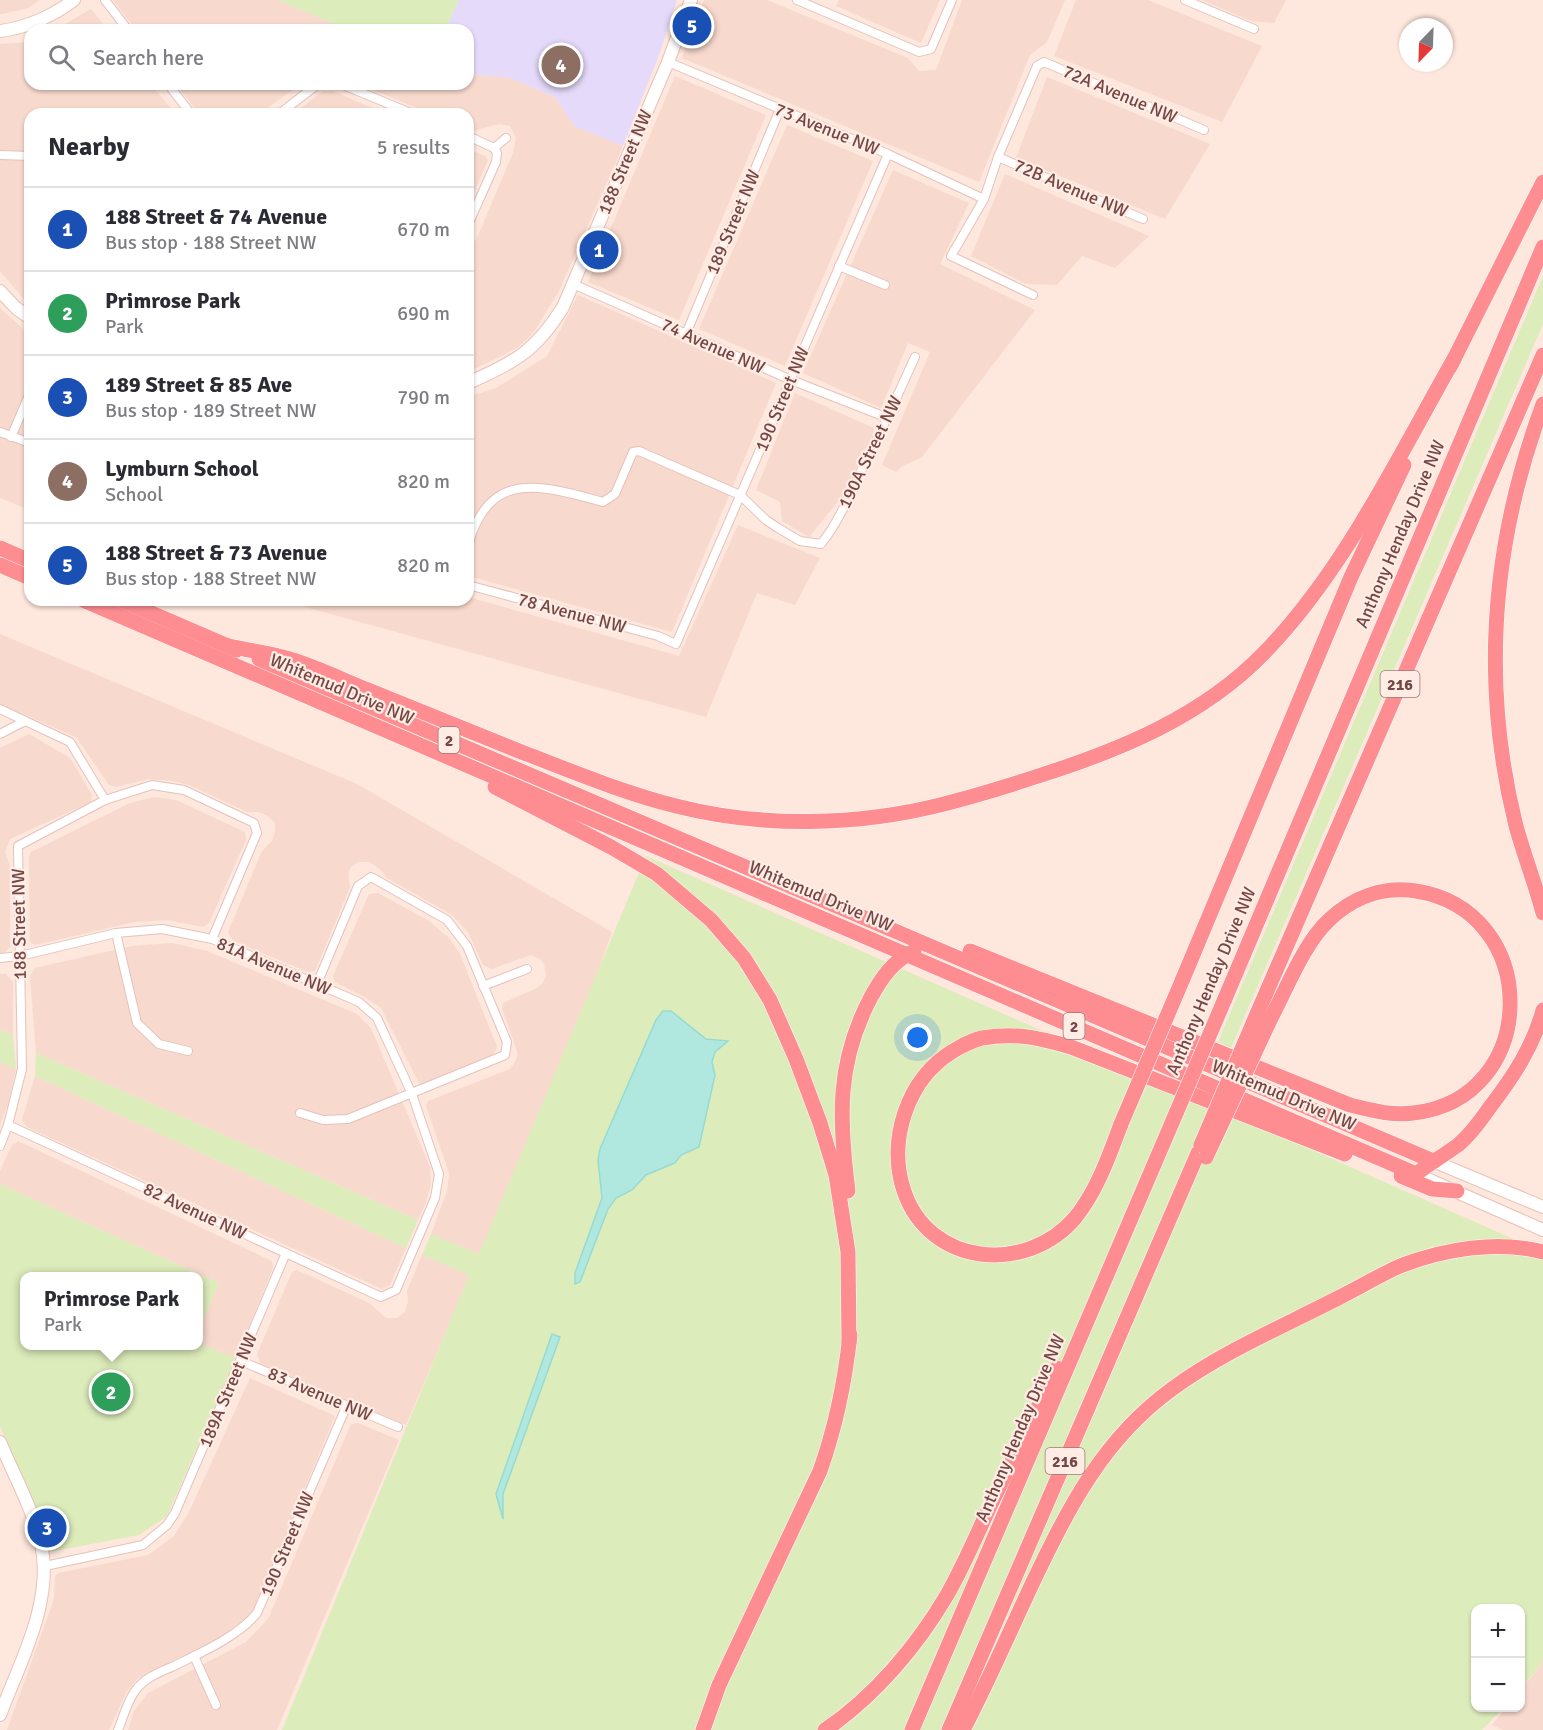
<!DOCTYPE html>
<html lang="en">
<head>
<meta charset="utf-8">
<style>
  :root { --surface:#fff; --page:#f7f7f7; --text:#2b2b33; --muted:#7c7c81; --line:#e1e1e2; --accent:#2563eb }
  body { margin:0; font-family:Signika,sans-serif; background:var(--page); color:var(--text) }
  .controls { position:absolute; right:18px; bottom:18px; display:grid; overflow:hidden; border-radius:12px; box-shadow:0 2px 4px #0004 }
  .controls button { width:54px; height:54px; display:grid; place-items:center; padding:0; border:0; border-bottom:2px solid var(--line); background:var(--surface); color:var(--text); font:30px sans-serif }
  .compass { position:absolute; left:1399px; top:18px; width:54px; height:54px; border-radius:50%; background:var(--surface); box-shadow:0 2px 4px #0004; rotate:203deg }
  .you { position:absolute; left:918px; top:1038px; width:21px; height:21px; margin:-15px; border:4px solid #fff; border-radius:50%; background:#1a73e8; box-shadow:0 0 0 9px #1a73e833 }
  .badge { display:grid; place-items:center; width:39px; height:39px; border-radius:50%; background:var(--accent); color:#fff; font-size:20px; font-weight:700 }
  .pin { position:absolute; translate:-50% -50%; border:3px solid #fff; box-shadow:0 2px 6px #0006 }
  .popup { position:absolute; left:20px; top:1272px; width:183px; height:78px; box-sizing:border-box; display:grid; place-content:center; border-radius:12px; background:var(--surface); filter:drop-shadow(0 2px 4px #0005); font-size:20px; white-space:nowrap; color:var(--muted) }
  .popup b { font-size:22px; color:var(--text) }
  .popup::after { content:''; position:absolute; left:50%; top:100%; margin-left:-12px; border:12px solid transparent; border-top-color:var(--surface) }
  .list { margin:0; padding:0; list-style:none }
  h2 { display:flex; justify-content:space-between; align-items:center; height:78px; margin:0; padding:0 24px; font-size:26px }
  h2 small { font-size:20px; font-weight:400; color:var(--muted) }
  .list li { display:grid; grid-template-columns:39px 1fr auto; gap:18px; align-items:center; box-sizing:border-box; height:84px; padding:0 24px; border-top:2px solid var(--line) }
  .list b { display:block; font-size:22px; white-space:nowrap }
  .list p { margin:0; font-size:20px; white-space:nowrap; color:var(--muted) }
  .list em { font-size:20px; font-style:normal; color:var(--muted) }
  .icon { flex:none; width:33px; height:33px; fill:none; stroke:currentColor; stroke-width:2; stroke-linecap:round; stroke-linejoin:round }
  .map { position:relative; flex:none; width:1543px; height:1730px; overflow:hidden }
  .search { position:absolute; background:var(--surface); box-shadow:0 2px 4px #0004; left:24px; top:24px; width:450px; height:66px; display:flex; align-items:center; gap:15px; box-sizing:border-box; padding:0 21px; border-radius:18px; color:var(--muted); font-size:22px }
  .panel { position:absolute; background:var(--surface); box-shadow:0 2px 4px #0004; left:24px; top:108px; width:450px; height:498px; border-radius:18px }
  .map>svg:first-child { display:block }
  .residential { fill:#f8d9cd }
  .education { fill:#e5dafa }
  .green { fill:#ddecbb }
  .water { fill:#b0e8e0; stroke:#96dbd1; stroke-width:1.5 }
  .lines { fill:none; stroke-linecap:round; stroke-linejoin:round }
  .street-casing { stroke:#e4c2bb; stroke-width:10 }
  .secondary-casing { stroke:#eac0b8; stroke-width:14 }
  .highway-casing { stroke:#fff; stroke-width:16 }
  .street { stroke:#fff; stroke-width:8 }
  .secondary { stroke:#fff; stroke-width:12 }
  .highway { stroke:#fe8d91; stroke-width:15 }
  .highway-bridge-casing { stroke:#fff; stroke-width:16; stroke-linecap:butt }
  .highway-bridge { stroke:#fe8d91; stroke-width:15 }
  .labels { text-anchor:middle; stroke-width:4.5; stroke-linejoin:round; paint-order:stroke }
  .shield { fill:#ffede5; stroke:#9e7974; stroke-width:1.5 }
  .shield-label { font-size:16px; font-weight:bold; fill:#754744 }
  .street-label { font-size:18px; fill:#754744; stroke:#ffede5 }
</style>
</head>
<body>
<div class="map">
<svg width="1543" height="1730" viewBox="0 0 1543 1730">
  <rect width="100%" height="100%" fill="#fee7dc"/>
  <g class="residential">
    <polygon points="0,0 40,0 28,8 2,14 0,14"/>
    <polygon points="113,0 277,0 350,30 136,30"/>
    <polygon points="704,0 767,0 908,58 919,71 936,70 962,0 1065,0 1047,42 1030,55 979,182 682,58"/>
    <polygon points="839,0 940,0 921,43 836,6"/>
    <polygon points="1076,0 1148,0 1262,46 1222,122 1054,56"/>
    <polygon points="1202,0 1286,0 1274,23 1251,21"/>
    <polygon points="91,9 108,30 55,30"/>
    <polygon points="30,42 30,84 151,84 175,114 30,114 30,306 0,271 0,44"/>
    <polygon points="468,74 510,78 555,97 574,126 623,146 559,291 533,333 517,348 468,372 468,249 477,238 513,153 516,138 510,126 499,124 472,131 468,129 468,114 431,114 359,84 468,84"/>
    <polygon points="675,76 766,115 679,320 588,282"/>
    <polygon points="1047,77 1210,144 1165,219 1016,158"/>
    <polygon points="176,84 301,84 259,114 199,114"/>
    <polygon points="323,91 333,91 386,114 293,114"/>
    <polygon points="787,125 873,161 785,366 699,329"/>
    <polygon points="468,149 485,156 488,160 468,207"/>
    <polygon points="893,170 969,203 940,264 1035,310 922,457 901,467 896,472 882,465 930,352 908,343 881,408 803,373"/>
    <polygon points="1005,174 1149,236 1115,268 1082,256 1057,285 1026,284 971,256"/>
    <polygon points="578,295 776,383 672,632 468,576 468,397 496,388 547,356"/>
    <polygon points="0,308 30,335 30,510 0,498"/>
    <polygon points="795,393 874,428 870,442 840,499 809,537 782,521 780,502 756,490"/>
    <polygon points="738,525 820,558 795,605 757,593 706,717 305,607 289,600 468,600 468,597 679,656"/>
    <polygon points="0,634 357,784 612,932 547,1111 479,1255 431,1234 447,1191 449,1173 426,1106 428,1101 510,1069 515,1062 518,1054 502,1008 503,1003 535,989 543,983 546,975 544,964 540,959 531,955 492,969 483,965 468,932 452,915 387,878 382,871 370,862 358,862 351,867 348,874 350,887 315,971 308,972 233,941 228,932 262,851 272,841 275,832 275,823 268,816 258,812 247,812 189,785 173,781 148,779 116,787 109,785 76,737 0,704"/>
    <polygon points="29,734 70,758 92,795 91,802 10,839 5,852 10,866 10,947 4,953 0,953 0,748"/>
    <polygon points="155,797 176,800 245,832 246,840 209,923 203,927 167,920 135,922 35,945 30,942 29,857 31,852 130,803"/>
    <polygon points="378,893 429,921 449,938 460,954 497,1047 493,1055 420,1085 381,1008 366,998 335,982 333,976 369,894"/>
    <polygon points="172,943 207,951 357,1014 371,1028 430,1167 431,1183 426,1203 418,1220 36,1053 30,976 35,968 132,946"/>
    <polygon points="0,974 6,974 13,982 13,1035 0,1030"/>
    <polygon points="0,1062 16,1069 8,1104 0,1125"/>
    <polygon points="35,1076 406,1248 390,1285 382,1289 27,1127 22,1120"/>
    <polygon points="18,1141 272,1261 273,1268 236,1358 198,1343 198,1333 219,1283 0,1184 0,1171 12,1145"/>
    <polygon points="422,1255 470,1275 406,1425 260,1363 257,1354 292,1272 297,1270 369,1303 386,1318 397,1318 405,1312 408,1302 407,1291"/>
    <polygon points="250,1378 335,1416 255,1607 246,1619 229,1633 137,1679 127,1691 109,1730 7,1730 54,1599 55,1577 58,1573 148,1555 174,1536 189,1512"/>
    <polygon points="358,1423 399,1440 277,1730 128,1730 134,1711 148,1693 246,1642 268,1619 351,1424"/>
    <polygon points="1543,1658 1543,1730 1503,1730 1492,1725 1506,1708 1520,1708 1521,1690 1540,1666"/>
  </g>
  <polygon class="education" points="459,0 677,0 659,55 623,146 574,126 555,97 510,78 468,74 468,30 445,30"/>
  <g class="green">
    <polygon points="277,0 459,0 445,30 350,30"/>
    <polygon points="1543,276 1543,324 1231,1048 1218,1042"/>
    <polygon points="646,856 1543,1252 1543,1658 1540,1666 1521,1688 1520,1608 1476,1608 1476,1708 1503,1708 1482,1730 282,1730 469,1275 422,1255 431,1234 479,1254"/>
    <polygon points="0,1030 13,1035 16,1069 0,1062"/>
    <polygon points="36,1053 418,1220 406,1248 35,1076"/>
    <polygon points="0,1184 219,1283 198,1333 198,1276 24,1276 24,1346 198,1346 198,1343 236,1358 167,1516 139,1535 49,1552 0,1426"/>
  </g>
  <g class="water">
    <polygon points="663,1011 671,1011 706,1039 728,1041 715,1052 712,1062 715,1075 699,1147 681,1155 675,1163 646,1175 632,1190 616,1198 608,1209 580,1282 575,1284 575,1273 602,1198 598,1160 600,1149 656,1020"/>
    <polygon points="552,1334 560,1337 503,1494 503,1519 496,1494"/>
  </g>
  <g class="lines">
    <g class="street-casing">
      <g id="street">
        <polyline points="105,0 128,30"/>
        <polyline points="797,0 919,52 931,49 952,0"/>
        <polyline points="1185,0 1254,29"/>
        <polyline points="668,62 888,154 984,199"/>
        <polyline points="168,84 191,114"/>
        <polyline points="341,84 413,114"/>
        <polyline points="279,114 318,84"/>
        <polyline points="468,136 494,148 506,138"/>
        <polyline points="0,155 30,156"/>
        <polyline points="998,157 1143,219"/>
        <polyline points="468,225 496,162 497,153 494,148"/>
        <polyline points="839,266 885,285"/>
        <polyline points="573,284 791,380 888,418"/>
        <polyline points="1033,295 951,256 984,199 998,157 1037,66 1044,62 1204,130"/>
        <polyline points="686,334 780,109"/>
        <polyline points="0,432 30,443"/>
        <polyline points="11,437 30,393"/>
        <path d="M 468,545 C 490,467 543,486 603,502 L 615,494 L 633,452 L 639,451 L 740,495 L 766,520 L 778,528 L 800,541 L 821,544 C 837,524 848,499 859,475 C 879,436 897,397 915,357"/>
        <polyline points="468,585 658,636 676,644 888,154"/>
        <polyline points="0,709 70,742 105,800"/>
        <polyline points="0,734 25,721"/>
        <polyline points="116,933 137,1023 159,1044 188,1051"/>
        <polyline points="0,958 20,956 116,933 162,929 212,939 359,1002 377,1018 412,1094 439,1174 435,1198 396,1290 381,1297 8,1125"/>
        <polyline points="483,986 527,969"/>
        <polyline points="300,1113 323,1120 348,1119 505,1055 507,1042 467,946 447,920 371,877 358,886 317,984"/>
        <polyline points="0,1146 8,1125 22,1069 18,846 105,800 152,785 184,790 254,823 257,833 212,939"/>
        <polyline points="241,1361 398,1427"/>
        <polyline points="45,1566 143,1545 167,1525 175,1513 286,1253"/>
        <polyline points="194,1656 216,1705"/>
        <path d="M 118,1730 C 123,1718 127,1702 135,1691 C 144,1678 160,1672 174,1666 C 200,1653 239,1636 257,1613 L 347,1405"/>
      </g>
    </g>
    <g class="secondary-casing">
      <g id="secondary">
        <path d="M 0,31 C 26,28 53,16 74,0"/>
        <polyline points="0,291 16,308 30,318"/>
        <path d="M 468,383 C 514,363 536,351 563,307 L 668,62 L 691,0"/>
        <polyline points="1433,1161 1543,1207"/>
        <polyline points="1416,1174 1543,1230"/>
        <path d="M 0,1442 C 13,1473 34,1512 41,1544 C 54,1601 20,1662 0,1715"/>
      </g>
    </g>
    <g class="highway-casing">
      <g id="highway">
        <polyline points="1450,367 1543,182"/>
        <path d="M 1543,404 C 1492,542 1480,682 1516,826 C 1524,855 1535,883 1543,913"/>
        <polyline points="0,548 30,561"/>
        <polyline points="0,565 30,578"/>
        <path d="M 83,600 L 1416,1174 C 1429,1164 1444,1155 1458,1145 C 1470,1135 1481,1120 1490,1107 C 1513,1077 1533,1047 1543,1010"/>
        <polyline points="121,600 237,650"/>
        <path d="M 229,646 C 250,651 273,653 293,660 C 318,668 343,680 368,690 C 420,711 472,732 524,753 C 574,772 624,793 676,806 C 762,828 858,826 944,804 C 974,796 1005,787 1035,777 C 1118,751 1202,717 1264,653 C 1344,571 1397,459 1454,359"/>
        <polyline points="259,659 1433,1161"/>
        <polyline points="495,787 611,847 657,874 711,920 744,958 770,1000 796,1059 820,1123 836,1175 848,1252 849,1343"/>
        <path d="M 970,951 L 1350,1105 C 1371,1110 1391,1116 1413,1113 C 1541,1099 1543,911 1416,891 C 1383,886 1353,897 1329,920 C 1304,943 1287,988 1271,1018"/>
        <polyline points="1182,981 1351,577 1404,465"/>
        <polyline points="1224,1001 1543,247"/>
        <polyline points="1257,1014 1543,355"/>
        <path d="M 1121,1124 C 1109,1156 1097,1191 1075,1218 C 1026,1275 929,1266 904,1191 C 887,1141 907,1079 953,1051 C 962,1046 971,1040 982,1038 C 1016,1032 1039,1038 1071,1047 L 1345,1154"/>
        <polyline points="1401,1176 1432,1189 1457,1191"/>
        <path d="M 848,1191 C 839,1119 836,1063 871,997 C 882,977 893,961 914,951"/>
        <path d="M 703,1730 L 719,1685 L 820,1471 C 836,1426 845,1381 850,1335"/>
        <path d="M 825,1730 C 875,1696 917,1646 947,1595 C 964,1565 977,1534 991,1504 C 1013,1459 1035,1413 1057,1368"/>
        <polyline points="912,1730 1177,1111"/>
        <polyline points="949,1730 1198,1153"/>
        <path d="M 963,1730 C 988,1682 1010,1631 1033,1582 C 1069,1507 1103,1439 1172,1389 C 1220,1353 1286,1325 1340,1297 C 1360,1287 1380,1275 1400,1266 C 1444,1249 1497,1240 1543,1252"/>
      </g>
    </g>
    <use href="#street" class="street"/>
    <use href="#secondary" class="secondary"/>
    <use href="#highway" class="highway"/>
    <g class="highway-bridge-casing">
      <g id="highway-bridge">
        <polyline points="1177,1111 1224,1001"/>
        <polyline points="1121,1124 1182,981"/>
        <polyline points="1201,1145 1257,1014"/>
        <polyline points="1206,1157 1271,1018"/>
      </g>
    </g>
    <use href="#highway-bridge" class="highway-bridge"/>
  </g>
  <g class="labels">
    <g class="shield">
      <rect x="1380.5" y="671" width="39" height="26" rx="4.5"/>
      <rect x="438.5" y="727" width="21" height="26" rx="4.5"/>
      <rect x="1063.5" y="1013" width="21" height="26" rx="4.5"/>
      <rect x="1045.5" y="1448" width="39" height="26" rx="4.5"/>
    </g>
    <g class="shield-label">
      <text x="1400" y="690">216</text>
      <text x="449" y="746">2</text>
      <text x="1074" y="1032">2</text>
      <text x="1065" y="1467">216</text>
    </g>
    <g class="street-label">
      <text transform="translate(1120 94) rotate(23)" y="6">72A Avenue NW</text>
      <text transform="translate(827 129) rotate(22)" y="6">73 Avenue NW</text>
      <text transform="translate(625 162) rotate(-67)" y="6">188 Street NW</text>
      <text transform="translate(1071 188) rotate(23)" y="6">72B Avenue NW</text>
      <text transform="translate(733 222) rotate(-67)" y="6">189 Street NW</text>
      <text transform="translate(713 346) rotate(24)" y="6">74 Avenue NW</text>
      <text transform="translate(782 399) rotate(-67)" y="6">190 Street NW</text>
      <text transform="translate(870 452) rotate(-64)" y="6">190A Street NW</text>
      <text transform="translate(1400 534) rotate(-67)" y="6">Anthony Henday Drive NW</text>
      <text transform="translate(572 613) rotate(15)" y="6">78 Avenue NW</text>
      <text transform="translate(342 689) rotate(23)" y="6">Whitemud Drive NW</text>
      <text transform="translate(821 896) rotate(23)" y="6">Whitemud Drive NW</text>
      <text transform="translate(19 924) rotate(-91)" y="6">188 Street NW</text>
      <text transform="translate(274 966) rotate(23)" y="6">81A Avenue NW</text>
      <text transform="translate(1211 981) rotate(-67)" y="6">Anthony Henday Drive NW</text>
      <text transform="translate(1284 1095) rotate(23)" y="6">Whitemud Drive NW</text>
      <text transform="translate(195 1211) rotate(25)" y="6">82 Avenue NW</text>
      <text transform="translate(228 1390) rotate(-67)" y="6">189A Street NW</text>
      <text transform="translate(320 1394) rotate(23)" y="6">83 Avenue NW</text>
      <text transform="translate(1020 1428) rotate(-67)" y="6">Anthony Henday Drive NW</text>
      <text transform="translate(287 1544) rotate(-67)" y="6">190 Street NW</text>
    </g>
  </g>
</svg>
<div class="controls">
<button>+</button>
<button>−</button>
</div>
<svg class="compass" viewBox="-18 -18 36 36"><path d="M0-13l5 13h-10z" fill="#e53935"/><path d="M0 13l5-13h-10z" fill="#7c7c81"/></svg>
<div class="you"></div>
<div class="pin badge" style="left:599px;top:250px;background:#1a4fb4">1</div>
<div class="pin badge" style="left:111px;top:1392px;background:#2e9e5b">2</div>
<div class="popup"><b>Primrose Park</b>Park</div>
<div class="pin badge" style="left:47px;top:1528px;background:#1a4fb4">3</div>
<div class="pin badge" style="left:561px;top:65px;background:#8d6e63">4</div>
<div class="pin badge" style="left:692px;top:26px;background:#1a4fb4">5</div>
<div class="search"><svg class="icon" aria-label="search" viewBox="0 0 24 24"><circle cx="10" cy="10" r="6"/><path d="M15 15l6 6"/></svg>Search here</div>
<section class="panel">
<h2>Nearby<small>5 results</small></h2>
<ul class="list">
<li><span class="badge" style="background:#1a4fb4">1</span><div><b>188 Street &amp; 74 Avenue</b><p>Bus stop · 188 Street NW</p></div><em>670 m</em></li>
<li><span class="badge" style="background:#2e9e5b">2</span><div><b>Primrose Park</b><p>Park</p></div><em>690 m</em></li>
<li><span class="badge" style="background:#1a4fb4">3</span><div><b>189 Street &amp; 85 Ave</b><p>Bus stop · 189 Street NW</p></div><em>790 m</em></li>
<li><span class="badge" style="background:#8d6e63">4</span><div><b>Lymburn School</b><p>School</p></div><em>820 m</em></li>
<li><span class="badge" style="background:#1a4fb4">5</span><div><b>188 Street &amp; 73 Avenue</b><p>Bus stop · 188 Street NW</p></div><em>820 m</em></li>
</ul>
</section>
</div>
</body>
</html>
